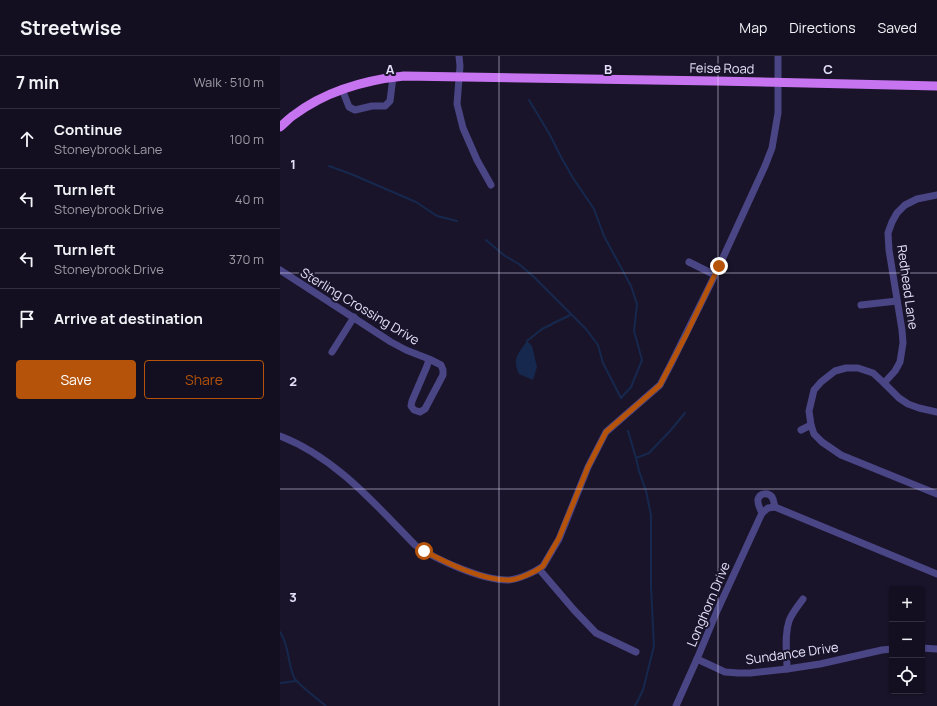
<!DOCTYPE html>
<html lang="en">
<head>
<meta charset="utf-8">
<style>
  :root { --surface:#130f20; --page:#201d2d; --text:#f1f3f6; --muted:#9d9ca5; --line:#322f3e; --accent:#b45309 }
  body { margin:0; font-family:Manrope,sans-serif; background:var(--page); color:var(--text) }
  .controls { position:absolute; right:12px; bottom:12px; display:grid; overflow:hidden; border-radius:4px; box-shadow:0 1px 3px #0004 }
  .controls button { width:36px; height:36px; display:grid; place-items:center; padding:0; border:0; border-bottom:1px solid var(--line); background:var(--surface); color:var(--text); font:20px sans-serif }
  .stop { position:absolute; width:12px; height:12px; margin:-9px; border:3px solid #b45309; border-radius:50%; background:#fff }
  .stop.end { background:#b45309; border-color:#fff; box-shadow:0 1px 4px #0008 }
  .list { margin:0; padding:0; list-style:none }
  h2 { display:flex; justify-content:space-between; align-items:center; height:52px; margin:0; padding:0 16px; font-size:17px }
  h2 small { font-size:13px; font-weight:400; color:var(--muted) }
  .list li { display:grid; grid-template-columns:26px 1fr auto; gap:12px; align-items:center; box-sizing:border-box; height:60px; padding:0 16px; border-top:1px solid var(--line) }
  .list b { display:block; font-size:15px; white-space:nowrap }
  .list p { margin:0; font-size:13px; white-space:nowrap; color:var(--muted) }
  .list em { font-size:13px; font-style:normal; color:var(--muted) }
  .actions { display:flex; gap:8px; padding:12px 16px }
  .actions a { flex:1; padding:9px 0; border:1px solid var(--accent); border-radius:4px; text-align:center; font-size:14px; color:var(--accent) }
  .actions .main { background:var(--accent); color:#fff }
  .icon { flex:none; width:22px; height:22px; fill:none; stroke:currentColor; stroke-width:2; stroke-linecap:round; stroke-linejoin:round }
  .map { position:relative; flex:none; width:657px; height:650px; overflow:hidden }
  header { display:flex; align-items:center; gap:24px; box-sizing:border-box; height:56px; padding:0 20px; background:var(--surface); border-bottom:1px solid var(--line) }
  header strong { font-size:19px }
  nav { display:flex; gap:22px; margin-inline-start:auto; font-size:14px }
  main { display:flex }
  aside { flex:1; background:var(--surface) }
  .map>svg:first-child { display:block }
  .water { fill:#16284d }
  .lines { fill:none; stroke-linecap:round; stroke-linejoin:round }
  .stream { stroke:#16284d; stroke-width:2 }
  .minor { stroke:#4a4584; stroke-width:7 }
  .major { stroke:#c774f0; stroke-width:9 }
  .route { stroke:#b45309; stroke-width:5 }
  .grid { fill:none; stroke:#e5e1fc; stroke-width:1; stroke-opacity:0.55 }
  .labels { text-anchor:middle; stroke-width:4; stroke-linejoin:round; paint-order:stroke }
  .street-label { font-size:13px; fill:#e5e1fc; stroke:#19142a }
  .grid-label { font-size:13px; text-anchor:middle; font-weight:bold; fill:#e5e1fc; stroke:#19142a; stroke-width:4; stroke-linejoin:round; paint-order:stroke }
</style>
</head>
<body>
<header>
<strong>Streetwise</strong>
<nav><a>Map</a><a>Directions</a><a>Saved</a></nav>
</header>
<main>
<aside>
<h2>7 min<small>Walk · 510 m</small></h2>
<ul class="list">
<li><svg class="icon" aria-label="ahead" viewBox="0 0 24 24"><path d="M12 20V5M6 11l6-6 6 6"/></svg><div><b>Continue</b><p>Stoneybrook Lane</p></div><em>100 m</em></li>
<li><svg class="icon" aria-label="left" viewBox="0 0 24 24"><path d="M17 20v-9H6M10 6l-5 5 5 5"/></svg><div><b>Turn left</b><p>Stoneybrook Drive</p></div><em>40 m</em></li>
<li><svg class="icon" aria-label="left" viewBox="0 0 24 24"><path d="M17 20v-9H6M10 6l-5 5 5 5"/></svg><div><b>Turn left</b><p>Stoneybrook Drive</p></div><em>370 m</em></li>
<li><svg class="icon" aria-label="arrive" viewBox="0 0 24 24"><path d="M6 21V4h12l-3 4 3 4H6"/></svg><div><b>Arrive at destination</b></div></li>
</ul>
<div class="actions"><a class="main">Save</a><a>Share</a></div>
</aside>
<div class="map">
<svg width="657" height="650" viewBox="0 0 657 650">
  <rect width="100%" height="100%" fill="#19142a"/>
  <path class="water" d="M 247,285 L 252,290 L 257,311 L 253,324 L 239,318 C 232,302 238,298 247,285 Z"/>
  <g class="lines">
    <g class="stream">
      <polyline points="49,110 71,118 136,146 157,160 177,165"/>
      <polyline points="206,184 225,200 239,208 255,222 306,273 318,289 323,307 341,342 351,331 362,304 354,275 357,248 351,230 324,180 314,153 293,122 281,101 270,79 249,44"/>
      <polyline points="247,285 262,273 290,259"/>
      <polyline points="348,375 356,402 359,415 366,435 371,459 371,530 374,590 363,634 355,650"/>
      <polyline points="356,402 369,397 390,375 405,357"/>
      <path d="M 0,576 C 10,590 7,609 15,623 C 19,629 40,645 46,650"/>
      <polyline points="0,627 16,625"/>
    </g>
    <g class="minor">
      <polyline points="179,0 180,10 177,48 183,72 197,104 211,129"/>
      <polyline points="62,33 69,51 75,54 92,50 105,50 110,45 113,21"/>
      <polyline points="409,206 435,219"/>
      <polyline points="0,214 111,286 126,294 149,303 161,309 163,314 163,319 145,353 140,356 134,354 131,350 132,345 147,310 149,303"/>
      <polyline points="581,249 617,245"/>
      <polyline points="52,296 74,261"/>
      <polyline points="604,327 615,315 620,306 623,287 622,274 609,194 608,177 612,166 617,157 625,149 637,143 657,139"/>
      <polyline points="657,356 639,352 628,348 619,342 604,327 593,317 578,312 566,312 555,315 541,326 534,334 529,355 531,369 534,378 542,386 561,399 657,438"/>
      <polyline points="521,374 531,369"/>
      <path d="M 0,380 C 55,401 95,448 135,489 C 156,504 204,525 229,524 C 239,523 255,516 263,510 L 279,483 L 308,411 L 326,376 L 380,329 L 391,308 L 435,219 L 485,110 L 492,92 L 498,57 L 498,0"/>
      <path d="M 482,457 C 480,453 477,447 478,443 C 480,437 488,436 492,441 C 494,444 494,448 495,451"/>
      <polyline points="259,513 294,554 316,577 356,596"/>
      <polyline points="642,592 657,593"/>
      <polyline points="417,603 445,616 458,617 470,617 507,613 540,608 602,594 612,593"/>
      <path d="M 507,613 C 507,597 504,580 509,565 C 512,557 518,550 523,543"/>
      <polyline points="396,650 417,603 437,555 482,457 488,452 495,451 657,518"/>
    </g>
    <path class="major" d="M 0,71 C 5,67 9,62 14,59 C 46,35 85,24 124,20 L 435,25 L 657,30"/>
  </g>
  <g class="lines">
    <path class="route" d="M 144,495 C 167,507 201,524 228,524 C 238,524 255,516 263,510 L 279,482 L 308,411 L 326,376 L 380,329 L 406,279 L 439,210"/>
  </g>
  <path class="grid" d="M 219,0 L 219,650M 438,0 L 438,650M 0,217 L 657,217M 0,433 L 657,433"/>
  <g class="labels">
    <g class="street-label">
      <text transform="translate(442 12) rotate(1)" y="5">Feise Road</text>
      <text transform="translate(628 231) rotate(82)" y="5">Redhead Lane</text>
      <text transform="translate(80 250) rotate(31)" y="5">Sterling Crossing Drive</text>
      <text transform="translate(428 548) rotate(-67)" y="5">Longhorn Drive</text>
      <text transform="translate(512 597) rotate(-8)" y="5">Sundance Drive</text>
    </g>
  </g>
  <g class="grid-label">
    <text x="110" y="18">A</text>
    <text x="328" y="18">B</text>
    <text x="548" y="18">C</text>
    <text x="13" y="113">1</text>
    <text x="13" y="330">2</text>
    <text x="13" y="546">3</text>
  </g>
</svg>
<div class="controls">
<button>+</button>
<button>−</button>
<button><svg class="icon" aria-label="locate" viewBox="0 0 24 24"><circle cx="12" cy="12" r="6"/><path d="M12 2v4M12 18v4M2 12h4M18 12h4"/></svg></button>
</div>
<div class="stop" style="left:144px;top:495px"></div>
<div class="stop end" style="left:439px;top:210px"></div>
</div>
</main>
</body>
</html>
